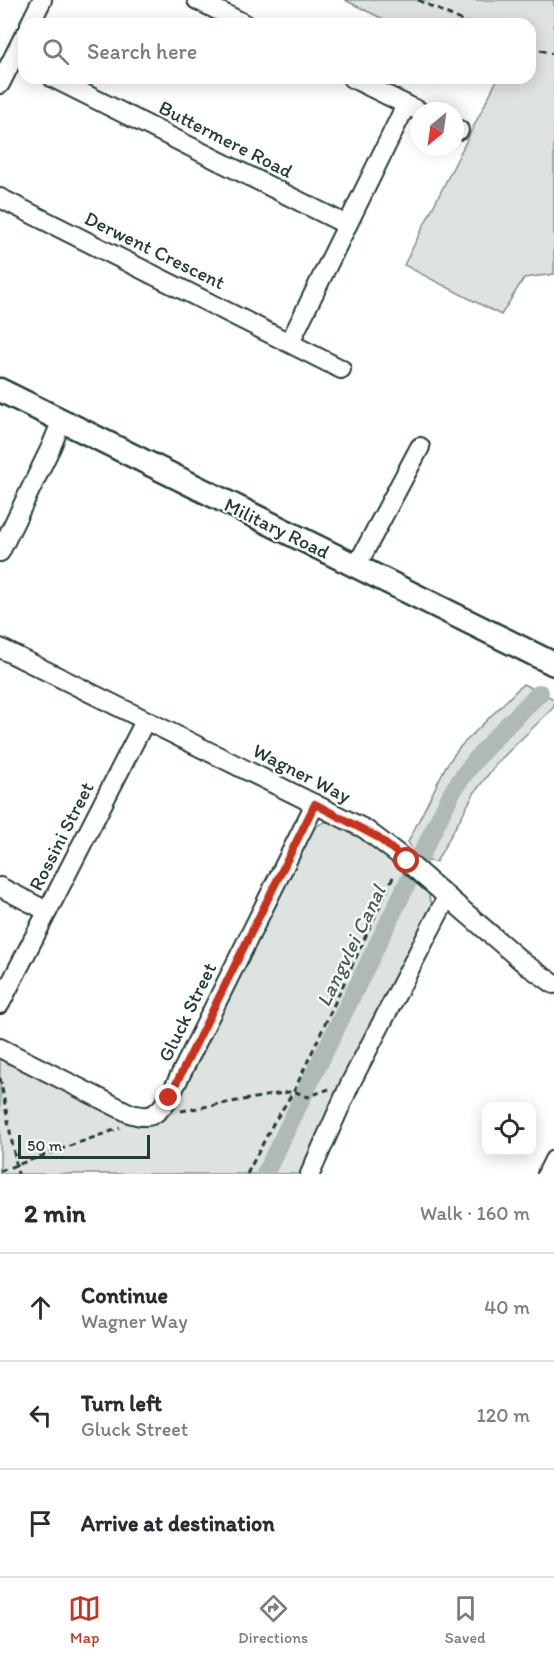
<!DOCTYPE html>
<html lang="en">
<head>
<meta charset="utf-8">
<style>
  :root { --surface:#fff; --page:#f2f2f3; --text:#2b2b33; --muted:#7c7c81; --line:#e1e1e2; --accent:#c8321e }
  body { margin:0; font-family:Itim,sans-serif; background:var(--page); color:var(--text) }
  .controls { position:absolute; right:18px; bottom:18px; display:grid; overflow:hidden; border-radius:12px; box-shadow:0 3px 15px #0003 }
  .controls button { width:54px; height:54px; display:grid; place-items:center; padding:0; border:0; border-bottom:2px solid var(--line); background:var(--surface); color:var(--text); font:30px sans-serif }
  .compass { position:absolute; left:410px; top:102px; width:54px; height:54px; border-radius:50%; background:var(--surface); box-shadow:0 3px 15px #0003; rotate:209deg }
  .scale { position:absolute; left:18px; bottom:15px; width:132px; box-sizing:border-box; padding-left:6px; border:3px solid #1f3d34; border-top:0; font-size:16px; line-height:21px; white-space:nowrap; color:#1f3d34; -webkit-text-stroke:4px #fff; paint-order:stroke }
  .stop { position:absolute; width:18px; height:18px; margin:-14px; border:4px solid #c8321e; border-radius:50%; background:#fff }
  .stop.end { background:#c8321e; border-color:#fff; box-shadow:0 2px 6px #0008 }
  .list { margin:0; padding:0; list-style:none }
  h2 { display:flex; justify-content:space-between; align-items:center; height:78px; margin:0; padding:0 24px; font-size:26px }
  h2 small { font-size:20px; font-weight:400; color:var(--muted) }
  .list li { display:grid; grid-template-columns:39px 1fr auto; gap:18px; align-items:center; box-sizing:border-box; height:108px; padding:0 24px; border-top:2px solid var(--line) }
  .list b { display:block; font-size:22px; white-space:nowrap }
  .list p { margin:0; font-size:20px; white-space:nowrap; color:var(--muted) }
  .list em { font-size:20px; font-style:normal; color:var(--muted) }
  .icon { flex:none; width:33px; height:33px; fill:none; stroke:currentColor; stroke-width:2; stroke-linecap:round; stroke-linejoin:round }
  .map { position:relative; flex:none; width:554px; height:1174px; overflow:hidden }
  .search { position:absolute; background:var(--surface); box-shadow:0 3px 15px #0003; left:18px; right:18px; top:18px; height:66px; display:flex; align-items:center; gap:15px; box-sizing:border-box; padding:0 21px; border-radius:18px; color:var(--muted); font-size:22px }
  .sheet { height:402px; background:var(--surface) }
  nav { display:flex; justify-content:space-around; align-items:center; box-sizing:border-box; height:84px; border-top:2px solid var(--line); background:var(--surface); font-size:16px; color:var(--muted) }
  nav a { display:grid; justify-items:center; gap:3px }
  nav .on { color:var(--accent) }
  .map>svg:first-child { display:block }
  .green { fill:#dee3e2; stroke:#7e908b; stroke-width:1.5 }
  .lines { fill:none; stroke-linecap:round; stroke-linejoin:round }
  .canal { stroke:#afbab7; stroke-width:18 }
  .minor-casing { stroke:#1f3d34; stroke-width:22 }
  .major-casing { stroke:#1f3d34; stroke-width:27 }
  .path { stroke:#1f3d34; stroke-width:3; stroke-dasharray:6 4.5; stroke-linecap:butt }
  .minor { stroke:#fff; stroke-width:18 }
  .major { stroke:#fff; stroke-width:22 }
  .route { stroke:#c8321e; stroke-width:8 }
  .labels { text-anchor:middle; stroke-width:4.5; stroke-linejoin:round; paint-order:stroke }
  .street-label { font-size:20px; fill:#1f3d34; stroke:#fff }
  .water-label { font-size:21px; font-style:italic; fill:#4a625b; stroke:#fff }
</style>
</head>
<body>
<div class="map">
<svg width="554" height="1174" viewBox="0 0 554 1174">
  <rect width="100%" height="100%" fill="#fff"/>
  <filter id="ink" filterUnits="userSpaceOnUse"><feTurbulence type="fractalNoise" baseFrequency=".0167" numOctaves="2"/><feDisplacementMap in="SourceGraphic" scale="12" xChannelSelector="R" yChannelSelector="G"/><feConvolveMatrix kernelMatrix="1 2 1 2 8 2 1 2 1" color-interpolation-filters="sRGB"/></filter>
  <g filter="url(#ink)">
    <g class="green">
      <polygon points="345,0 554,0 554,274 524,278 501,315 404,265 498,78 530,78 530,24 393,24"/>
      <path d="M 523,684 L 554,699 L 554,707 L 497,763 L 475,792 L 436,862 C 422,862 414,854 408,842 L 446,766 L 459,748 Z"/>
      <path d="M 324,822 C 357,822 404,870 428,891 L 430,901 L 434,905 L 305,1174 L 0,1174 L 0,1059 L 153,1122 L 311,829 Z"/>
    </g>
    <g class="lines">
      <path class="canal" d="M 265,1174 L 451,794 C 475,755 507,725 540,693"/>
      <g class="minor-casing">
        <g id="minor">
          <polyline points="197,0 245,24"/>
          <polyline points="30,24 42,0"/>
          <polyline points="53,78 347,225"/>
          <polyline points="352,78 419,111"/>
          <polyline points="0,84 24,36"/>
          <polyline points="455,128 459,130"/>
          <polyline points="0,198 341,369"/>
          <polyline points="290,342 406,105"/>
          <polyline points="0,552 51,447 62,420"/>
          <polyline points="356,567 420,447"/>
          <polyline points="0,648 365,829 398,854 525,964 554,984"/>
          <polyline points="0,887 47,911"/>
          <polyline points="0,1004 145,721"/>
          <path d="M 0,1048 L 129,1113 C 150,1120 156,1116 169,1098 L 315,804"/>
          <polyline points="310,1174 351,1082 447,897"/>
          <polyline points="547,1174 554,1160"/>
        </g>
      </g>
      <g class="major-casing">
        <polyline id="major" points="0,390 554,664"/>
      </g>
      <g class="path">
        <polyline points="418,0 469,24"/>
        <polyline points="530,47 554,54"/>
        <polyline points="0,1078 18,1174"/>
        <polyline points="181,1111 294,1091 307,1097 329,1089"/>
        <polyline points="0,1171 120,1128"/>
        <polyline points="247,1174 273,1124 294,1091 394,875"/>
      </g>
      <use href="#minor" class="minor"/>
      <use href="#major" class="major"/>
    </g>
  </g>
  <g class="lines" filter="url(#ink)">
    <polyline class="route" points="169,1098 315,804 377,837 407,861"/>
  </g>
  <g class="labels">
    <g class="street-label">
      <text transform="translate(226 139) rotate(27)" y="7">Buttermere Road</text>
      <text transform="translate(155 250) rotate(26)" y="7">Derwent Crescent</text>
      <text transform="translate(277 528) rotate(26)" y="7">Military Road</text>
      <text transform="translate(302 773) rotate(27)" y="7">Wagner Way</text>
      <text transform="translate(61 836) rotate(-63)" y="7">Rossini Street</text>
      <text transform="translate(187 1012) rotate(-64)" y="7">Gluck Street</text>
    </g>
    <g class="water-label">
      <text transform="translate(351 946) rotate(-64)" y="7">Langvlei Canal</text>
    </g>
  </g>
</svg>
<div class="controls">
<button><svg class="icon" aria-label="locate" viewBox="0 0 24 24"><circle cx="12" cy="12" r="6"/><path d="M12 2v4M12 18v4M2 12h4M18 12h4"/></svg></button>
</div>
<svg class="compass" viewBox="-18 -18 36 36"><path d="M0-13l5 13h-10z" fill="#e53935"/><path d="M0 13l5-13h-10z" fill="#7c7c81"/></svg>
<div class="scale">50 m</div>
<div class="stop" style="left:407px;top:861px"></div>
<div class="stop end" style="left:169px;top:1098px"></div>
<div class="search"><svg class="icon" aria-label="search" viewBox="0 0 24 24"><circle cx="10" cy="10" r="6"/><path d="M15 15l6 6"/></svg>Search here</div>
</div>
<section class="sheet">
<h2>2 min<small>Walk · 160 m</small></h2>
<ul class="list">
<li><svg class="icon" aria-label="ahead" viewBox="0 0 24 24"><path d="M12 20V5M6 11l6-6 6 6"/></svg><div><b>Continue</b><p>Wagner Way</p></div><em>40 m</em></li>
<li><svg class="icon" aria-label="left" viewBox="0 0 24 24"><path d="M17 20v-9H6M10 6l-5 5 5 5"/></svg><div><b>Turn left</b><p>Gluck Street</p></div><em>120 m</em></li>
<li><svg class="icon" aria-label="arrive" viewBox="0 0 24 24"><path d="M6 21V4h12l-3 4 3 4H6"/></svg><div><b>Arrive at destination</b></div></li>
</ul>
</section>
<nav>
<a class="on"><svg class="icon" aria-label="map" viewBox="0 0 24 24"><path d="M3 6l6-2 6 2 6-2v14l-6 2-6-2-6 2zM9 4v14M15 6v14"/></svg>Map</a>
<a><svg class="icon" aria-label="directions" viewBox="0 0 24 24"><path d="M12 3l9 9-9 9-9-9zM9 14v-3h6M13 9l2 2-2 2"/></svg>Directions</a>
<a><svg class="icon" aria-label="saved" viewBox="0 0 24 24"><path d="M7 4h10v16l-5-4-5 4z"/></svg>Saved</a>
</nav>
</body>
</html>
